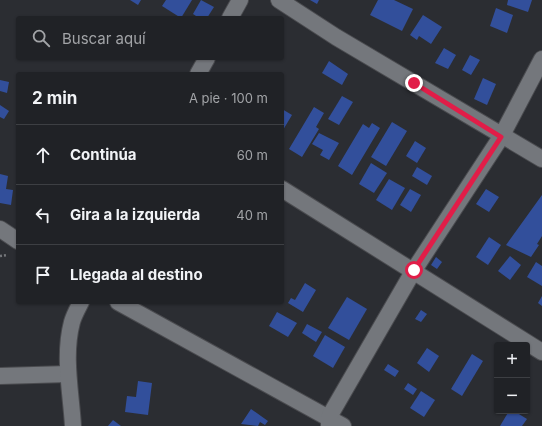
<!DOCTYPE html>
<html lang="es">
<head>
<meta charset="utf-8">
<style>
  :root { --surface:#202226; --page:#2d2f32; --text:#f1f3f6; --muted:#a2a4a7; --line:#3d3f43 }
  body { margin:0; font-family:Inter,sans-serif; background:var(--page); color:var(--text) }
  .controls { position:absolute; right:12px; bottom:12px; display:grid; overflow:hidden; border-radius:4px; box-shadow:0 1px 3px #0004 }
  .controls button { width:36px; height:36px; display:grid; place-items:center; padding:0; border:0; border-bottom:1px solid var(--line); background:var(--surface); color:var(--text); font:20px sans-serif }
  .stop { position:absolute; width:12px; height:12px; margin:-9px; border:3px solid #e11d48; border-radius:50%; background:#fff }
  .stop.end { background:#e11d48; border-color:#fff; box-shadow:0 1px 4px #0008 }
  .list { margin:0; padding:0; list-style:none }
  h2 { display:flex; justify-content:space-between; align-items:center; height:52px; margin:0; padding:0 16px; font-size:17px }
  h2 small { font-size:13px; font-weight:400; color:var(--muted) }
  .list li { display:grid; grid-template-columns:26px 1fr auto; gap:12px; align-items:center; box-sizing:border-box; height:60px; padding:0 16px; border-top:1px solid var(--line) }
  .list b { display:block; font-size:15px; white-space:nowrap }
  .list em { font-size:13px; font-style:normal; color:var(--muted) }
  .icon { flex:none; width:22px; height:22px; fill:none; stroke:currentColor; stroke-width:2; stroke-linecap:round; stroke-linejoin:round }
  .map { position:relative; flex:none; width:542px; height:426px; overflow:hidden }
  .search { position:absolute; background:var(--surface); box-shadow:0 1px 3px #0004; left:16px; top:16px; width:268px; height:44px; display:flex; align-items:center; gap:10px; box-sizing:border-box; padding:0 14px; border-radius:4px; color:var(--muted); font-size:15px }
  .panel { position:absolute; background:var(--surface); box-shadow:0 1px 3px #0004; left:16px; top:72px; width:268px; height:232px; border-radius:4px }
  .map>svg:first-child { display:block }
  .building { fill:#324f9b }
  .lines { fill:none; stroke-linecap:round; stroke-linejoin:round }
  .street-casing { stroke:#4a4b4f; stroke-width:18 }
  .path { stroke:#74767a; stroke-width:2.5; stroke-dasharray:2 2; stroke-linecap:butt }
  .street { stroke:#74777c; stroke-width:16 }
  .route { stroke:#e11d48; stroke-width:5 }
</style>
</head>
<body>
<div class="map">
<svg width="542" height="426" viewBox="0 0 542 426">
  <rect width="100%" height="100%" fill="#2b2d32"/>
  <g class="building">
    <polygon points="130,0 141,0 138,5"/>
    <polygon points="166,0 192,0 181,18 162,6"/>
    <polygon points="201,0 214,7 207,18 199,18 193,14"/>
    <polygon points="310,0 319,0 317,4"/>
    <polygon points="378,0 394,0 413,9 402,31 370,15"/>
    <polygon points="508,0 532,0 528,12 507,5"/>
    <polygon points="496,8 513,15 507,33 490,26"/>
    <polygon points="423,15 442,27 431,44 419,36 417,40 410,35"/>
    <polygon points="444,48 456,55 448,69 435,63"/>
    <polygon points="470,55 480,60 471,75 462,70"/>
    <polygon points="329,61 348,74 342,85 322,73"/>
    <polygon points="483,78 496,84 487,105 474,99"/>
    <polygon points="0,80 9,82 7,93 0,91"/>
    <polygon points="342,96 353,102 339,125 328,119"/>
    <polygon points="0,105 9,111 4,119 0,117"/>
    <polygon points="314,107 324,113 316,127 319,129 302,157 289,149"/>
    <polygon points="282,109 292,115 283,130 282,129"/>
    <polygon points="392,122 407,131 386,166 371,157"/>
    <polygon points="372,123 380,128 352,175 338,166 363,124 369,128"/>
    <polygon points="319,133 339,143 329,160 320,155 323,150 312,144"/>
    <polygon points="415,141 426,148 417,163 406,156"/>
    <polygon points="371,163 387,173 374,193 359,184"/>
    <polygon points="417,167 432,176 427,185 412,176"/>
    <polygon points="0,174 8,176 6,189 13,190 11,205 0,203"/>
    <polygon points="389,179 405,188 392,210 376,200"/>
    <polygon points="410,189 421,195 411,212 400,205"/>
    <polygon points="486,189 499,197 489,212 476,204"/>
    <polygon points="542,195 542,236 537,244 539,245 531,257 506,245"/>
    <polygon points="489,237 501,245 488,265 476,257"/>
    <polygon points="510,256 521,265 510,280 498,271"/>
    <polygon points="436,257 442,262 437,269 431,265"/>
    <polygon points="536,262 542,266 542,286 527,277"/>
    <polygon points="305,283 316,290 303,312 288,303 291,298 295,300"/>
    <polygon points="542,296 542,306 538,303"/>
    <polygon points="347,297 367,309 349,340 328,328"/>
    <polygon points="421,310 427,314 421,322 415,319"/>
    <polygon points="277,312 297,323 288,337 269,326"/>
    <polygon points="307,324 322,332 316,342 302,333"/>
    <polygon points="325,335 345,347 333,368 313,356"/>
    <polygon points="427,348 439,356 429,372 417,363"/>
    <polygon points="472,354 483,361 462,396 451,389"/>
    <polygon points="388,364 399,371 395,377 384,370"/>
    <polygon points="138,381 152,383 148,415 125,412 127,396 136,397"/>
    <polygon points="408,383 417,389 413,395 404,389"/>
    <polygon points="421,391 435,400 424,417 410,408"/>
    <polygon points="251,409 268,421 265,425 260,422 258,426 241,424"/>
    <polygon points="509,411 514,411 527,419 522,426 500,426"/>
    <polygon points="113,420 121,426 108,426"/>
  </g>
  <g class="lines">
    <g class="street-casing">
      <g id="street">
        <polyline points="279,0 336,37 542,159"/>
        <polyline points="230,18 240,0"/>
        <polyline points="198,74 207,58"/>
        <polyline points="282,189 542,352"/>
        <polyline points="0,229 18,241"/>
        <polyline points="118,302 343,426"/>
        <polyline points="0,376 68,374"/>
        <path d="M 73,426 C 71,392 63,356 72,322 C 74,315 78,308 81,302"/>
        <polyline points="329,426 329,417 414,270 501,137 542,59"/>
      </g>
    </g>
    <polyline class="path" points="0,256 7,255"/>
    <use href="#street" class="street"/>
  </g>
  <g class="lines">
    <polyline class="route" points="414,83 501,137 414,270"/>
  </g>
</svg>
<div class="controls">
<button>+</button>
<button>−</button>
</div>
<div class="stop" style="left:414px;top:270px"></div>
<div class="stop end" style="left:414px;top:83px"></div>
<div class="search"><svg class="icon" aria-label="search" viewBox="0 0 24 24"><circle cx="10" cy="10" r="6"/><path d="M15 15l6 6"/></svg>Buscar aquí</div>
<section class="panel">
<h2>2 min<small>A pie · 100 m</small></h2>
<ul class="list">
<li><svg class="icon" aria-label="ahead" viewBox="0 0 24 24"><path d="M12 20V5M6 11l6-6 6 6"/></svg><div><b>Continúa</b></div><em>60 m</em></li>
<li><svg class="icon" aria-label="left" viewBox="0 0 24 24"><path d="M17 20v-9H6M10 6l-5 5 5 5"/></svg><div><b>Gira a la izquierda</b></div><em>40 m</em></li>
<li><svg class="icon" aria-label="arrive" viewBox="0 0 24 24"><path d="M6 21V4h12l-3 4 3 4H6"/></svg><div><b>Llegada al destino</b></div></li>
</ul>
</section>
</div>
</body>
</html>
